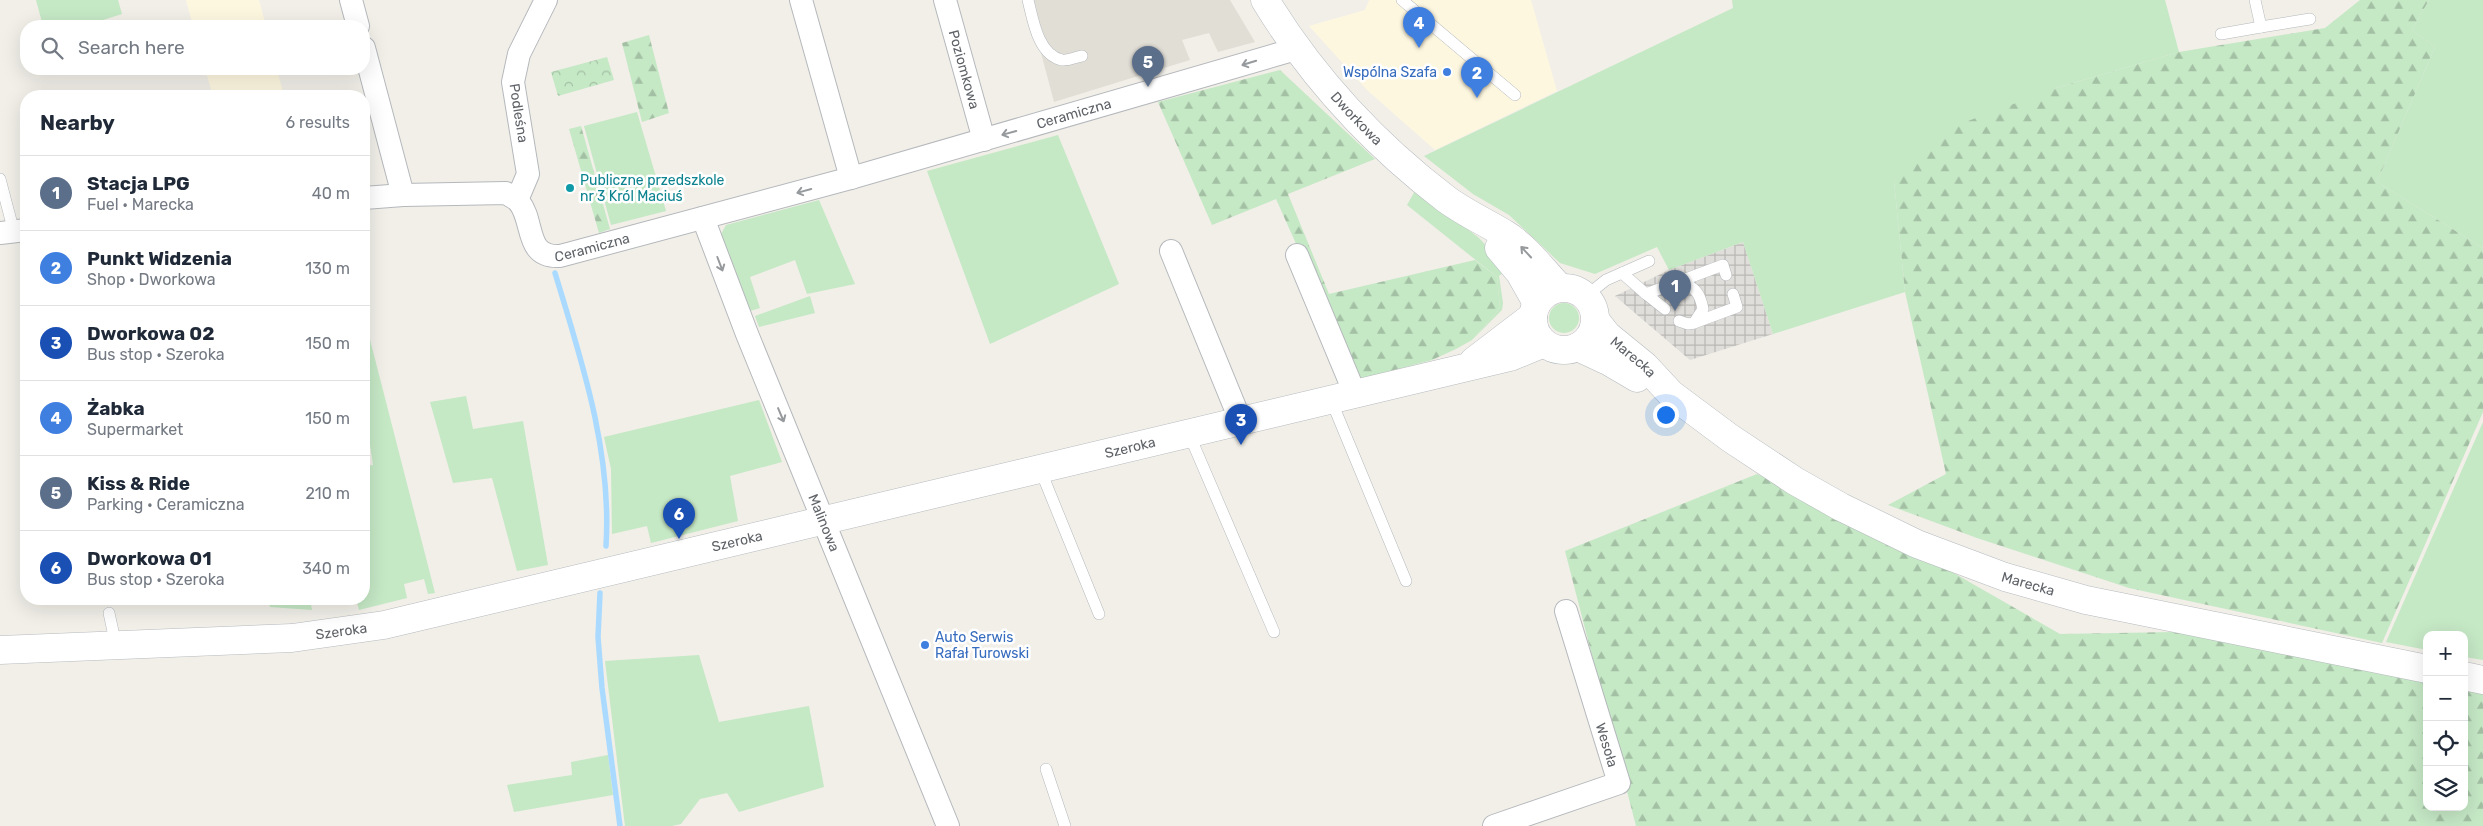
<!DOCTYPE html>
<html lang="en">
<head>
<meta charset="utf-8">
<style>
  :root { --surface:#fff; --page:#f2f2f3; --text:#1f2937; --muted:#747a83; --line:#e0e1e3; --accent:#2563eb }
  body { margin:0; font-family:Rubik,sans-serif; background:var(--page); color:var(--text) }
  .controls { position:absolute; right:15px; bottom:15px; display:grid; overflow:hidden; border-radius:10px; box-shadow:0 5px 20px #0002 }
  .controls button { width:45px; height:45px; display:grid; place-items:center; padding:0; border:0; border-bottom:1px solid var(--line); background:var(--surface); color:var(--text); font:25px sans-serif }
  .you { position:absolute; left:1665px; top:414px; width:18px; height:18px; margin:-12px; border:4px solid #fff; border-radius:50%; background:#1a73e8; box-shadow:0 0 0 8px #1a73e833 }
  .badge { display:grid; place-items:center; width:32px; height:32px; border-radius:50%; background:var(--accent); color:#fff; font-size:16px; font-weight:700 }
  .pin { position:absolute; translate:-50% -41px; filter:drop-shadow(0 1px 2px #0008) }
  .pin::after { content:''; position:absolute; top:26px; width:18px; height:15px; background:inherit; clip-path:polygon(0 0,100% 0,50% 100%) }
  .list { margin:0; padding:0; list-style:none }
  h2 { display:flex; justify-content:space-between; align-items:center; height:65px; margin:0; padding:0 20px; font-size:21px }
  h2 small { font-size:16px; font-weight:400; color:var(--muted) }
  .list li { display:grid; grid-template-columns:32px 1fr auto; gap:15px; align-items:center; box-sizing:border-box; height:75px; padding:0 20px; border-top:1px solid var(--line) }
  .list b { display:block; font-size:19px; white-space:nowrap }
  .list p { margin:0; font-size:16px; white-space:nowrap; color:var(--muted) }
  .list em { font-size:16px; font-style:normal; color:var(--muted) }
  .icon { flex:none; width:28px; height:28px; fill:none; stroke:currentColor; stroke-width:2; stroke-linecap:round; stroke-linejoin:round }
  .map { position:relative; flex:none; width:2483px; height:826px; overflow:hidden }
  .search { position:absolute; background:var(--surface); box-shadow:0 5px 20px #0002; left:20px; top:20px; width:350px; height:55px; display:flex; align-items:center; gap:12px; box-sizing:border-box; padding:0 18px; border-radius:20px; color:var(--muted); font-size:19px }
  .panel { position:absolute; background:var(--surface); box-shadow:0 5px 20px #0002; left:20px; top:90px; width:350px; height:515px; border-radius:20px }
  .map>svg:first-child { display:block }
  .commercial { fill:#fef7e0 }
  .industrial { fill:url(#industrial-grid) }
  .education { fill:#e1ded6 }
  .green { fill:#c5e8c5 }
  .forest { fill:url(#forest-firs) }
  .park { fill:url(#park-crowns) }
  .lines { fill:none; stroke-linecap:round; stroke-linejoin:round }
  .stream { stroke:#aadaff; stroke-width:5.5 }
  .lane-casing { stroke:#b5b8bc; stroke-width:12 }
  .street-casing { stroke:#b5b8bc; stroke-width:24 }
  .secondary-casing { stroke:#b6babf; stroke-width:29 }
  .lane { stroke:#fff; stroke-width:11 }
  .street { stroke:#fff; stroke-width:22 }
  .secondary { stroke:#fff; stroke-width:28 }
  .oneway { stroke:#979a9d }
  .shop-dot { fill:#3f7fe0; stroke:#fff; stroke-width:2 }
  .culture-dot { fill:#0f9aa8; stroke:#fff; stroke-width:2 }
  .labels { text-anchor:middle; stroke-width:5; stroke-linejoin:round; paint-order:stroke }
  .street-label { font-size:14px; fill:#5f6368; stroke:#fff }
  .shop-label { font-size:14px; fill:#366cbe; stroke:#fff; text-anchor:end }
  .culture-label { font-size:14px; fill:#0d838f; stroke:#fff; text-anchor:start }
</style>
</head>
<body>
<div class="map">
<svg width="2483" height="826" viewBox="0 0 2483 826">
  <defs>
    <pattern id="industrial-grid" width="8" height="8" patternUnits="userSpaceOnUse" patternTransform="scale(1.25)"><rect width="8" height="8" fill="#e0deda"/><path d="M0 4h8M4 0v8" fill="none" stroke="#b9b8b5"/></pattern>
    <pattern id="forest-firs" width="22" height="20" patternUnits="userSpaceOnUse" patternTransform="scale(1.25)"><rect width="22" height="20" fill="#c5e8c5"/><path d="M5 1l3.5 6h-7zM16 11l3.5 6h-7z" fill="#a3c0a4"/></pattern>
    <pattern id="park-crowns" width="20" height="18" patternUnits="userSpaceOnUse" patternTransform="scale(1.25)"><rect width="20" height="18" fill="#c5e8c5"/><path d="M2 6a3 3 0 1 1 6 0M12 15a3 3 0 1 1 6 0" fill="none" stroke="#a3c0a4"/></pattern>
  </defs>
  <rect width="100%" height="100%" fill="#f1efe8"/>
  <g class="commercial">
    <polygon points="186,0 259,0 266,26 193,26"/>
    <polygon points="1369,0 1531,0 1557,91 1435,150 1367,90 1309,26 1365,10"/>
    <polygon points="205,69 277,69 284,96 213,96"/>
  </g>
  <polygon class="industrial" points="1743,242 1773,334 1690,360 1615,296 1669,270"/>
  <polygon class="education" points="1027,0 1230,0 1255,42 1218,52 1209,33 1182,40 1190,60 1054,102"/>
  <g class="green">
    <polygon points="36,0 118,0 122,14 84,26 43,26"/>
    <polygon points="1732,0 2165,0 2179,52 2056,88 1894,181 1905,292 1773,334 1743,242 1669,270 1657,247 1595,274 1560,263 1509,215 1473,194 1424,156 1733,8"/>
    <polygon points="2429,0 2483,0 2483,248 2377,182 2435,47 2412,30"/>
    <polygon points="637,112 666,211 611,225 584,126"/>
    <polygon points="1058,135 1119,284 990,344 927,171"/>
    <polygon points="1416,189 1479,238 1508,269 1499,276 1503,303 1502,310 1472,340 1500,308 1497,277 1407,205"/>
    <polygon points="819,200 855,284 807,294 795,260 750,277 760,308 750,311 721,234 726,225"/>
    <polygon points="810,296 815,313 759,327 755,316"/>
    <circle cx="1564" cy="318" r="15"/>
    <polygon points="365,320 435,593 428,594 424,579 404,584 407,598 359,610 356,599 364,599 364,466 373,465 370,445 364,446"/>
    <polygon points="466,396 473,429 523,421 548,565 517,571 492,478 453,483 430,402"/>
    <polygon points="759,400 782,462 730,476 738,521 651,543 647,526 612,534 611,469 604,437"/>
    <polygon points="2483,422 2483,660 2464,657 2464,635 2427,635 2427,650 2386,642"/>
    <polygon points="268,599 310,599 312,610 270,607"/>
    <polygon points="699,655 719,722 809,706 824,787 739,812 727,793 700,799 681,824 672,826 625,826 605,661"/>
    <polygon points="608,755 613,795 514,812 507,785 572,775 571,762"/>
  </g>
  <g class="forest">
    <polygon points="2360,0 2429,0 2412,30 2435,47 2377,182 2483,248 2483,412 2382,643 2129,588 1977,538 1888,505 1946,474 1905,292 1894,181 1960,124 2056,88 2179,52 2325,28"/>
    <polygon points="649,35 669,113 642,122 622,43"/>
    <polygon points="1280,70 1375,159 1288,194 1329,294 1475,260 1497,277 1500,308 1472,340 1456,349 1432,360 1357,380 1276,199 1212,225 1158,102"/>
    <polygon points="581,126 610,229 599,233 569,129"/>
    <polygon points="1757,474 1938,564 2060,634 2174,632 2427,680 2427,807 2464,807 2464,687 2483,691 2483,826 1636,826 1565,551"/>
  </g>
  <polygon class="park" points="607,57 614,80 558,96 551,72"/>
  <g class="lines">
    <g class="stream">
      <path d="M 555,273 C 582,362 612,452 606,546"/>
      <polyline points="600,593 598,637 602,688 620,826"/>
    </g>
    <g class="lane-casing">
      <g id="lane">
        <path d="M 1028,0 C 1033,20 1038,55 1062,60 C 1068,61 1076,57 1082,56"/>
        <polyline points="1402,0 1515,95"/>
        <polyline points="2261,27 2310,19"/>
        <polyline points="2221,34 2261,27 2255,0"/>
        <polyline points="0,179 14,232"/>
        <polyline points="1622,273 1646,294"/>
        <path d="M 1680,282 C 1695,287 1700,293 1703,309 L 1694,323"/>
        <polyline points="1586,296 1606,280 1649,261"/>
        <polyline points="1665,309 1646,294 1723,265 1726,275"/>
        <polyline points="1679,321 1688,324 1694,323 1737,307 1733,294"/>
        <polyline points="1331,400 1406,581"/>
        <polyline points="1189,434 1274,632"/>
        <polyline points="1040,469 1099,614"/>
        <polyline points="109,613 116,645"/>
        <polyline points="1046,769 1065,826"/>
      </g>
    </g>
    <g class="street-casing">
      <g id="street">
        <polyline points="351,0 358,26"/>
        <polyline points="801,0 851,178"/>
        <path id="s1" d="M 945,0 L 984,140"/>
        <polyline points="364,48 403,195"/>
        <path id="s2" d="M 364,198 L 403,195 L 506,193 C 510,196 516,198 519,202 C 535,222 524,258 560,256 L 851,178 L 1296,49"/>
        <polyline points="517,200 528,174 513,82 519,54 546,0"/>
        <path id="s3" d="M 703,218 L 747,334 L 948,826"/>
        <polyline points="0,233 26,230"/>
        <polyline points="1171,251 1241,422"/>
        <polyline points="1297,255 1355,394"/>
        <polyline points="1494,826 1619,783 1566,611"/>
      </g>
    </g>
    <g class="secondary-casing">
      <g id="secondary">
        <path id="s4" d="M 1265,0 C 1312,77 1374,144 1446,199 C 1465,213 1485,222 1505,234 C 1526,247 1542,269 1559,287"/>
        <polyline points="1499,248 1520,273 1537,303"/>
        <circle cx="1564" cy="319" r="31"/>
        <path id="s5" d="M 1596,321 L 1607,335 L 1645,366 L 1671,394 L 1730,438 L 1795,481 L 1841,507 L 1917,544 L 2005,577 L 2086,600 L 2427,669"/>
        <polyline points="1578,347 1608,361 1637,378"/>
        <polyline points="1474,361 1533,316"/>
        <path id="s6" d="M 0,650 L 292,638 L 384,625 L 1510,357 L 1544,343"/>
        <polyline points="2464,676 2483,680"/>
      </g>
    </g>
    <use href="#lane" class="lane"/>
    <use href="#street" class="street"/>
    <use href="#secondary" class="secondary"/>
  </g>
  <defs><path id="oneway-shaft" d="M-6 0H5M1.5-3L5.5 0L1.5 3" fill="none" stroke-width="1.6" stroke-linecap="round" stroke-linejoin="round" transform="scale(1.25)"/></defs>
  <g class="oneway">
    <use href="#oneway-shaft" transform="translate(1249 63) rotate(163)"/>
    <use href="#oneway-shaft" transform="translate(1009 133) rotate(165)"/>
    <use href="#oneway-shaft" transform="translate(804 191) rotate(165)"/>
    <use href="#oneway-shaft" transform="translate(1526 252) rotate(-133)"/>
    <use href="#oneway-shaft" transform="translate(720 264) rotate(69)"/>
    <use href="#oneway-shaft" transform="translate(781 415) rotate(67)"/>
  </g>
  <g class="shop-dot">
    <circle cx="1447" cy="72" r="5"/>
    <circle cx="925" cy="645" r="5"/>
  </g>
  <circle class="culture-dot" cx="570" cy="188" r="5"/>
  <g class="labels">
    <g class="street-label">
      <text dy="5" stroke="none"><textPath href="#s1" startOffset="72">Poziomkowa</textPath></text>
      <text transform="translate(519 113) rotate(81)" y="5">Podleśna</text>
      <text dy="5" stroke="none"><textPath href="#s2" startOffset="766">Ceramiczna</textPath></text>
      <text dy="5" stroke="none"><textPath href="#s4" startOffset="150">Dworkowa</textPath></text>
      <text dy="5" stroke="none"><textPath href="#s2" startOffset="266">Ceramiczna</textPath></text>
      <text dy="5" stroke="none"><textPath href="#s5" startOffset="52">Marecka</textPath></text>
      <text dy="5" stroke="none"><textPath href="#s6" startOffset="1152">Szeroka</textPath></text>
      <text dy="5" stroke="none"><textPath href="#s3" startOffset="328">Malinowa</textPath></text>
      <text dy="5" stroke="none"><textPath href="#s6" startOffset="748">Szeroka</textPath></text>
      <text dy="5" stroke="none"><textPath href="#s5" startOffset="512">Marecka</textPath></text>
      <text dy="5" stroke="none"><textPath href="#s6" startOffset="342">Szeroka</textPath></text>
      <text transform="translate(1607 745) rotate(73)" y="5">Wesoła</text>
    </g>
    <g class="shop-label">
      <text x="1437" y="77">Wspólna Szafa</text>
      <text x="935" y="642" text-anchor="start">Auto Serwis<tspan x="935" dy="16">Rafał Turowski</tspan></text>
    </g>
    <g class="culture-label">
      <text x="580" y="185">Publiczne przedszkole<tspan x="580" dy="16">nr 3 Król Maciuś</tspan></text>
    </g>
  </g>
</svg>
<div class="controls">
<button>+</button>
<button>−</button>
<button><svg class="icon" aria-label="locate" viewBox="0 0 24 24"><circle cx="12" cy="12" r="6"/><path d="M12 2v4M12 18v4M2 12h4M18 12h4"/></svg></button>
<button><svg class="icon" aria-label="layers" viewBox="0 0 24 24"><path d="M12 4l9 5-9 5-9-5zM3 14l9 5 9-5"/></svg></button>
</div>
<div class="you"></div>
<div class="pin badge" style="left:1675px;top:311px;background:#5c6f8a">1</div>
<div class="pin badge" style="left:1477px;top:98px;background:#3f7fe0">2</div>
<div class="pin badge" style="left:1241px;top:445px;background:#1a4fb4">3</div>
<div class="pin badge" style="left:1419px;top:48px;background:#3f7fe0">4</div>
<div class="pin badge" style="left:1148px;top:87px;background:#5c6f8a">5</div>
<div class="pin badge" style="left:679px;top:539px;background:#1a4fb4">6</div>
<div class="search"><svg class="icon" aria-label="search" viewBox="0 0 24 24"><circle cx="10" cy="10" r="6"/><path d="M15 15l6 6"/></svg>Search here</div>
<section class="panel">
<h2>Nearby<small>6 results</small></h2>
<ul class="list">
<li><span class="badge" style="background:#5c6f8a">1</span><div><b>Stacja LPG</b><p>Fuel · Marecka</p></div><em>40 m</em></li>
<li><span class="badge" style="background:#3f7fe0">2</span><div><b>Punkt Widzenia</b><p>Shop · Dworkowa</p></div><em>130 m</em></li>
<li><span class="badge" style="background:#1a4fb4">3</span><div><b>Dworkowa 02</b><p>Bus stop · Szeroka</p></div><em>150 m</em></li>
<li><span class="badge" style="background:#3f7fe0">4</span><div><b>Żabka</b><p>Supermarket</p></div><em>150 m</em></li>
<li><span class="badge" style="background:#5c6f8a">5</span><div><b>Kiss &amp; Ride</b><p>Parking · Ceramiczna</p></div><em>210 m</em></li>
<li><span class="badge" style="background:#1a4fb4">6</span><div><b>Dworkowa 01</b><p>Bus stop · Szeroka</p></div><em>340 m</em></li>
</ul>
</section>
</div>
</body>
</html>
